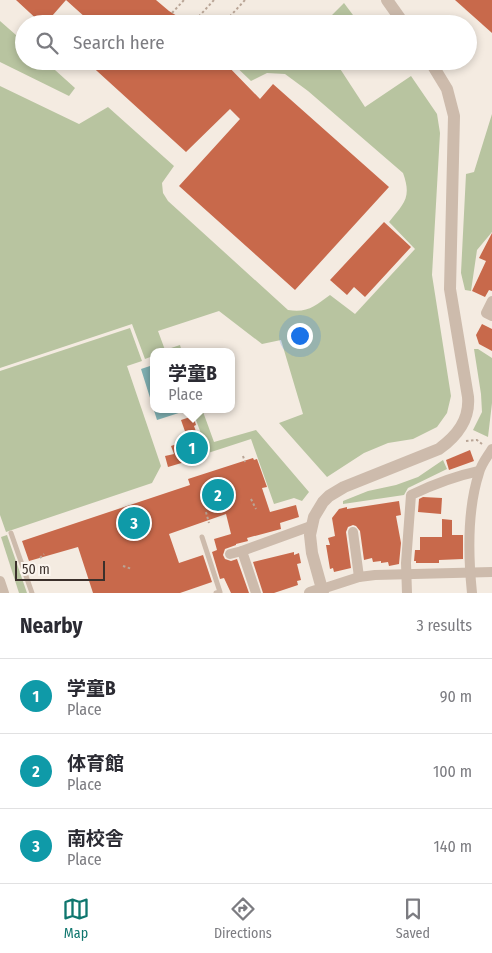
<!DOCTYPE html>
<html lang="en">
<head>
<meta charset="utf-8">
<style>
  :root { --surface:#fff; --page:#f2f2f3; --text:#2b2b33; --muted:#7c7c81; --line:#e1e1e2; --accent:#0f766e }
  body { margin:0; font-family:"Fira Sans Condensed","Noto Sans JP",sans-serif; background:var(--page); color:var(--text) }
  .scale { position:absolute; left:15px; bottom:12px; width:90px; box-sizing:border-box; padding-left:5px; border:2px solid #3b302b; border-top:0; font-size:14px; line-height:18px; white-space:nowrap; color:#3b302b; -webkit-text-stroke:4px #fbf5ee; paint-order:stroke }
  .you { position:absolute; left:299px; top:335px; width:18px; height:18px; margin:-12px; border:4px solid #fff; border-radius:50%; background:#1a73e8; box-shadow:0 0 0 8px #1a73e833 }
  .badge { display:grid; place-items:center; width:32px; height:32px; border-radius:50%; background:var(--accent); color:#fff; font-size:16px; font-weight:700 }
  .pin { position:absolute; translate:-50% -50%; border:2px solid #fff; box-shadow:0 1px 5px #0006 }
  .popup { position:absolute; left:150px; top:348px; width:85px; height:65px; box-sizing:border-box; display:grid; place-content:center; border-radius:10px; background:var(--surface); filter:drop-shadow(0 1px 4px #0005); font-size:16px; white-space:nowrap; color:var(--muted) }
  .popup b { font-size:19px; color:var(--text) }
  .popup::after { content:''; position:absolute; left:50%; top:100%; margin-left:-10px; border:10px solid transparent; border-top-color:var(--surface) }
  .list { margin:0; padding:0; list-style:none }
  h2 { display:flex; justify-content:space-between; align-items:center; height:65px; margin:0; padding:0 20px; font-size:21px }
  h2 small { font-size:16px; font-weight:400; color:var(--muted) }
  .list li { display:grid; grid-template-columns:32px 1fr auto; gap:15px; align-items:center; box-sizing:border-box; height:75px; padding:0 20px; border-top:1px solid var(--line) }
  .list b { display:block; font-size:19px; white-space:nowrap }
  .list p { margin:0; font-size:16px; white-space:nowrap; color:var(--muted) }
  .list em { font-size:16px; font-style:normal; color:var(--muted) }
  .icon { flex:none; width:28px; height:28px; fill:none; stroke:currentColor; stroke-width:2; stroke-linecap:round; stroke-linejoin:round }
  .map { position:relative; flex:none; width:492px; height:593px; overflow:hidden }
  .search { position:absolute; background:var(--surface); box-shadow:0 2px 8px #0003; left:15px; right:15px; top:15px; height:55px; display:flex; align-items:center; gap:12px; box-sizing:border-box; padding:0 18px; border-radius:28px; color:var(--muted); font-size:19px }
  .sheet { height:290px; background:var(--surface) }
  nav { display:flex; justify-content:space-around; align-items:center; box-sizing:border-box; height:70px; border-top:1px solid var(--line); background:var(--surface); font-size:14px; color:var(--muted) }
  nav a { display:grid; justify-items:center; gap:2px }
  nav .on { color:var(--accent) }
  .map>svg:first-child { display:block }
  .green { fill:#b8c4a0 }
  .water { fill:#7fb0b2 }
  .building { fill:#c8694b }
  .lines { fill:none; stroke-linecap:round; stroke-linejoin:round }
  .path { stroke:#b9a596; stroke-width:2; stroke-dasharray:2.5 2.5; stroke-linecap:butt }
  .service { stroke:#cdbbac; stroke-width:5 }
  .minor { stroke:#cdbbac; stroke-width:10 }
  .tertiary { stroke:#cdbbac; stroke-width:12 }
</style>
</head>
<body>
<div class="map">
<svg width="492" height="593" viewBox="0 0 492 593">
  <rect width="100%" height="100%" fill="#f4ebe1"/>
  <g class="green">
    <polygon points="344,3 353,15 342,24 318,24 331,16"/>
    <polygon points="0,21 24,42 24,61 45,61 75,88 69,96 0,62"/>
    <path d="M 230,61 L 335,61 L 365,107 L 411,76 L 437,114 L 440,133 L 432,275 L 451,396 L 447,413 L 437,427 L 413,439 L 388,443 L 364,453 L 327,477 L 279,423 L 303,414 L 281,340 L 262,344 L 219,311 L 158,331 L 165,350 L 180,345 L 182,352 L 153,352 L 153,356 L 145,359 L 132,324 L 0,368 L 0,86 L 79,124 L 108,107 L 174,166 L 162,183 L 163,193 L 168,201 L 288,310 C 308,313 315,306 330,295 L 355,314 L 415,249 L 389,222 C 404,203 412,198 403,173 L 308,91 L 285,74 L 267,73 L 251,81 Z"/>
    <polygon points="492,114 492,232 477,250 471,291 465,290 461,273 466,174 474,172"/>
    <polygon points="130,328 142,361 127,366 161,466 152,483 6,532 0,515 0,371"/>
    <polygon points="474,349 478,349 492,358 492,403 488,437 473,430 482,412 481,394"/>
    <polygon points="192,409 202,409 214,442 256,430 309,492 302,501 294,498 274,504 251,439 208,453"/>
    <polygon points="443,460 447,469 408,488 404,495 343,504 343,501 368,491 396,485 418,477"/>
    <polygon points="7,535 27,593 19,593 1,537"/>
  </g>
  <polygon class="water" points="153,365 153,409 188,410 157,420 141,369"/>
  <g class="building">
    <polygon points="16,0 156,0 169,11 190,24 81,24 86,18 66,0 45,24 42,24"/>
    <polygon points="455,0 492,0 492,33"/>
    <polygon points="86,61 223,61 260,99 273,84 389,187 295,290 179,186 240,119 230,109 186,152"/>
    <polygon points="384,222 411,247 365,297 354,287 347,295 330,280"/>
    <polygon points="492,233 492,291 489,290 485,297 472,291 486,261 479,258"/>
    <polygon points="482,324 492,329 492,351 479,344 476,335"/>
    <polygon points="193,416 196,425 194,426 205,456 168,467 165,456 174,454 171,446 188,440 181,420"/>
    <polygon points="470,450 474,461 449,470 446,460"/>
    <polygon points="253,458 254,460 257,459 267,487 262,488 270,512 296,505 299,517 280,523 281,529 247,538 248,541 236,544 236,545 225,549 223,555 225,559 231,561 237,559 249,593 231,593 224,578 220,579 212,552 217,550 214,539 231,534 226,514 169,534 179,563 203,555 212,582 180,593 93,593 78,547 29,561 22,541 190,485 188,479"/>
    <polygon points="423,497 442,498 441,514 418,512 419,499"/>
    <polygon points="399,501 401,515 396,516 401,543 399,564 389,566 388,562 381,563 381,561 373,562 372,558 364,560 360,531 356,526 353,525 348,527 346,532 351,568 334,572 333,568 330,569 326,545 330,545 328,538 335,536 332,518 339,509 347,507 347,509"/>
    <polygon points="442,519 452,520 452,535 463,535 463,559 439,560 439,563 416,563 416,561 414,561 415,550 420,550 420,537 442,537"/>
    <polygon points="294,552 294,555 299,553 301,563 297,564 301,580 297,581 298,585 274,593 263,593 253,562"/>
  </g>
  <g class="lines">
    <g class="path">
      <polyline points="172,13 184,0"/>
      <polyline points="192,24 214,0"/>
      <polyline points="223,24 245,0"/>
      <polyline points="466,441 477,440 482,444"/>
      <polyline points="243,456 245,462"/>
      <polyline points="251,499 256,509"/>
      <polyline points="206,512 209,523"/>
      <polyline points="40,558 44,554"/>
      <polyline points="123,566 132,569"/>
    </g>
    <g class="service">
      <polyline points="11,533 32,593"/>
      <polyline points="202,537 220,592 216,593"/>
    </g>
    <g class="minor">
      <polyline points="492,301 486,313 492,316"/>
      <polyline points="353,532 359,577"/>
      <polyline points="230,554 242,551"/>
      <polyline points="0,581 4,593"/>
      <polyline points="256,593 242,551 311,526"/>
      <polyline points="324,593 322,589 359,577 375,575 492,572"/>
      <path d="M 407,593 L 406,563 L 411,495 C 434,484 455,476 479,471"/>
      <path d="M 472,593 C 468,554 467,510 479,473 C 481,464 488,456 492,449"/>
    </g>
    <g class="tertiary">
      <polyline points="387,0 404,24"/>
      <path d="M 310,593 L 322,589 L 312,553 L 310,535 L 314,517 L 323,502 L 329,496 L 344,487 L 439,449 C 457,436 470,420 468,397 L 450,289 L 454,116 L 447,89 L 430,61"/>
    </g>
  </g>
</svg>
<div class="scale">50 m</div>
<div class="you"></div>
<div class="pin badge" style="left:192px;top:448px;background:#0f9aa8">1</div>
<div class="popup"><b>学童B</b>Place</div>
<div class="pin badge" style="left:218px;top:495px;background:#0f9aa8">2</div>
<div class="pin badge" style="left:134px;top:523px;background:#0f9aa8">3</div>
<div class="search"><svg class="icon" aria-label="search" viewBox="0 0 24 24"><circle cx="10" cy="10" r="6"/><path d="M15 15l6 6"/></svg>Search here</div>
</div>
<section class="sheet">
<h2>Nearby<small>3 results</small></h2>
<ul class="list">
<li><span class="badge" style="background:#0f9aa8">1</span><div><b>学童B</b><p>Place</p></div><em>90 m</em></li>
<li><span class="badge" style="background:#0f9aa8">2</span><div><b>体育館</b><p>Place</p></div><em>100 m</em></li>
<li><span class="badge" style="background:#0f9aa8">3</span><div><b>南校舎</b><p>Place</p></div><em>140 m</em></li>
</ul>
</section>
<nav>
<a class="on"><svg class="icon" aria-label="map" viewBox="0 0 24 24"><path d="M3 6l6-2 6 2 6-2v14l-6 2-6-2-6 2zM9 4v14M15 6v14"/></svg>Map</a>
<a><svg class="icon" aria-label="directions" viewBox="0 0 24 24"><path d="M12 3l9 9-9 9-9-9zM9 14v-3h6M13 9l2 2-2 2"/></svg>Directions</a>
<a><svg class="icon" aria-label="saved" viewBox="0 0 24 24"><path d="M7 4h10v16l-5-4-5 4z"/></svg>Saved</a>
</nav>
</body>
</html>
